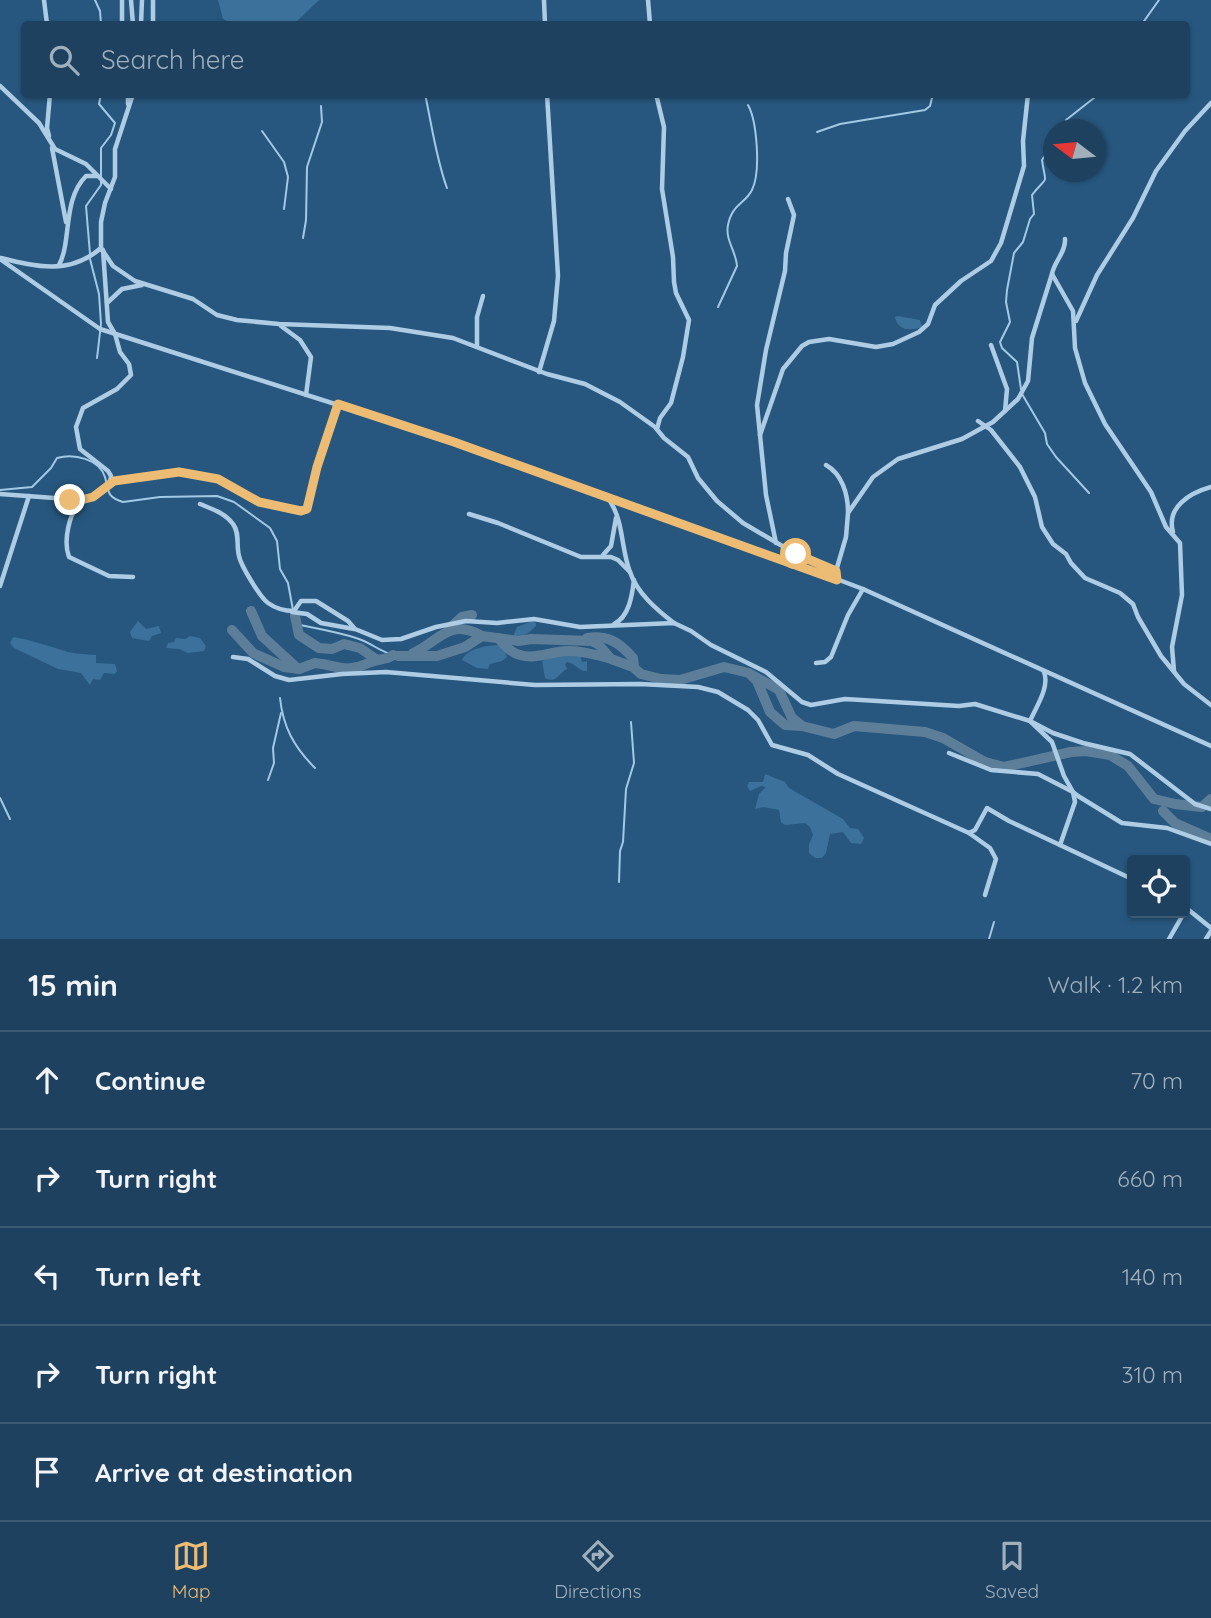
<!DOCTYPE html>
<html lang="en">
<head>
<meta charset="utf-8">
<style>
  :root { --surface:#1d415e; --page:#254864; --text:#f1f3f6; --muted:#a0afbc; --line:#3b5a73; --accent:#edbc74 }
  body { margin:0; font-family:Quicksand,sans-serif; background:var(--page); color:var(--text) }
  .controls { position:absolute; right:21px; bottom:21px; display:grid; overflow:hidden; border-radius:7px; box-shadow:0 2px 5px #0004 }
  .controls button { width:63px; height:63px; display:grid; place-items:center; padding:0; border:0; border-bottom:2px solid var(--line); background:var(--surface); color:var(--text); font:35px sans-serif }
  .compass { position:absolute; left:1043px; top:119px; width:63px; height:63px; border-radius:50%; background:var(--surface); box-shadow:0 2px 5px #0004; rotate:286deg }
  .stop { position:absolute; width:21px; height:21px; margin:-16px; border:5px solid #edbc74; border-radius:50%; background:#fff }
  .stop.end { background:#edbc74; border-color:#fff; box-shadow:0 2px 7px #0008 }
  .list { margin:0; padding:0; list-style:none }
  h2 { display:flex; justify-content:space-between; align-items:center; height:91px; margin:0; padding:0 28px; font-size:30px }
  h2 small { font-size:23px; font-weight:400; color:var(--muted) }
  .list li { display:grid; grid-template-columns:46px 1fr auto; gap:21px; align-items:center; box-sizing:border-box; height:98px; padding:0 28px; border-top:2px solid var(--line) }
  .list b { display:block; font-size:26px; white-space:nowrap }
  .list em { font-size:23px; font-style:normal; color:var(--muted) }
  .icon { flex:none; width:38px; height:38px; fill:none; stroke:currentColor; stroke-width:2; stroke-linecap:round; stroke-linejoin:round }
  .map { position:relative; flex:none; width:1211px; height:939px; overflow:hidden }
  .search { position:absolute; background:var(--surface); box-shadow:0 2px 5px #0004; left:21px; right:21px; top:21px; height:77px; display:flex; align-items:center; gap:18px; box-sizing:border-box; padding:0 24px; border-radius:7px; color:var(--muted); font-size:26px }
  .sheet { height:581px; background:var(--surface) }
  nav { display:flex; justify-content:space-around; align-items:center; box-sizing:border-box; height:98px; border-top:2px solid var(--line); background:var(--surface); font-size:19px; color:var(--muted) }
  nav a { display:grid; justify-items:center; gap:4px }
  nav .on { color:var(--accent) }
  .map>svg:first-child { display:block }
  .green { fill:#3b719b }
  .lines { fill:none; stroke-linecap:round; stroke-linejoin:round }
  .stream { stroke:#a2c9e5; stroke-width:2 }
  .river { stroke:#5d7e99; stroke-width:10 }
  .minor { stroke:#aecde5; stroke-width:4.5 }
  .route { stroke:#edbc74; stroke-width:9 }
</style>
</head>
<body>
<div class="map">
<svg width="1211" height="939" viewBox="0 0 1211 939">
  <rect width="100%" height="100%" fill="#27577e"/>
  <g class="green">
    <polygon points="218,0 319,0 294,24 233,24 223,19"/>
    <path d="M 898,316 L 920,320 L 922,327 C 910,331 898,331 895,317 Z"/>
    <polygon points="138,621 146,629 159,626 161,633 152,636 149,641 132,638 130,632"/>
    <path d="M 532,621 L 536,623 L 536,626 C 530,632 523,638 513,637 L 517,627 Z"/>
    <polygon points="190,636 200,638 206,646 204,651 188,653 179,649 166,648 168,643 174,642 176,638 185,639"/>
    <path d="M 13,637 C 32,640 48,646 68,652 C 77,654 87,654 96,655 L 96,663 L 115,664 L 117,671 L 115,674 L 104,673 L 100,680 L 93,679 L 90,685 L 81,673 L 58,669 L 14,648 L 10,643 Z"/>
    <path d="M 498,645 L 504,649 L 507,657 L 502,661 L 490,664 L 488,669 L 477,668 L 462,660 C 468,648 485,646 498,645 Z"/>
    <path d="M 572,652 L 580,654 L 582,662 L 587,661 L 587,671 C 579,672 575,663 567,662 L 565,664 L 567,669 C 559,673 556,684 545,678 L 542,661 L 559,653 Z"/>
    <polygon points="765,774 785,782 789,788 843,819 850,828 858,829 864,838 861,844 851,843 843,832 830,834 826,853 822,858 815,858 809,853 809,844 813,835 810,827 805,823 785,825 781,822 779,810 763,807 755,809 759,794 766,787 761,786 750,791 747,786 749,782 763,782"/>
  </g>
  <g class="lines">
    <g class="stream">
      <polyline points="95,0 100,11 101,24"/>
      <polyline points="397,22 398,24"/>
      <polyline points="1142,24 1159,0"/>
      <path d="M 425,94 C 432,126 436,158 447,188"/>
      <polyline points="1063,130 1066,120 1099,94"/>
      <polyline points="262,131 284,162 288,177 284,209"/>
      <polyline points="817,132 840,124 925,110 930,106 933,94"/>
      <polyline points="303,238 306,220 307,167 322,122 321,106"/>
      <polyline points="90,254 86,206 101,185 101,148 111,135 115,123 99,104 101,94"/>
      <polyline points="90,259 99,294 101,324 97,358"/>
      <path d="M 718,307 L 737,266 C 736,251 725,240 728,225 C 732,204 745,204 752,190 C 761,172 757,121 748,105"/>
      <path d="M 1021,389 L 1017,362 L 1002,348 L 1000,342 L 1010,322 L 1006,302 L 1007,290 L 1014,253 L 1023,242 L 1030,219 L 1034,214 L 1032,195 C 1049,173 1046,188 1042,160 L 1046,154 L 1054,154"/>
      <polyline points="1022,394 1045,433 1047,444 1056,457 1089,493"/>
      <path d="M 0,490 L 32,487 L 51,468 L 57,458 C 74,453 99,459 105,477 C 109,491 106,497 123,502 L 160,497 L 217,496 L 234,502 L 270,528 L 277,541 L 280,569 L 288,583 L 293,610"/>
      <path d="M 295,615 L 300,625 C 319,629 337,632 356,638 C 371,642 382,654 398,656"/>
      <path d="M 280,698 C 283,727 294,747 315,768"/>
      <polyline points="268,780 274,763 273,748 281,713"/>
      <polyline points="0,798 10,819"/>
      <polyline points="619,882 620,851 623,842 626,789 634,763 631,722"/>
      <polyline points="989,939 994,922"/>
    </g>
    <g class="river">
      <polyline points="251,611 262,636 298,669"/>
      <polyline points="295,616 299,635 319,648 332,649 344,644 360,648 377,660"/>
      <polyline points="450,628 462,617 472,615"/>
      <path d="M 232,630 L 253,653 L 284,667 L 299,669 L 315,663 C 342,666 344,674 371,662 C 379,658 385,661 393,655"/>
      <path d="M 498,638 C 505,645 509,652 520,655 C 533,659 545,654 558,652 C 574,649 593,654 608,658"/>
      <path d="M 587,638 C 608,635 619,642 633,658 L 634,667"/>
      <path d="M 413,653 C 439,642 448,617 482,636"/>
      <polyline points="398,656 437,656 465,647 482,636 519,641 531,639 591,641 598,644 611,659 633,667 641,674 661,679 680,680 724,667 749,673 757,681 770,712 785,725 802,726 834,734 854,726 925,732 943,738 985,762 1004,767 1071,752 1086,751 1110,755 1128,766 1154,799 1175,804 1202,807 1211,799"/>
      <polyline points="752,675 779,690 792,718 802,726"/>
      <polyline points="1163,811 1175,823 1211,839"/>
    </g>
    <g class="minor">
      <polyline points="44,0 47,24"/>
      <polyline points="131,0 133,24"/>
      <polyline points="544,0 545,24"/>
      <polyline points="648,0 650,24"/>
      <polyline points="122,24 122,0"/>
      <polyline points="141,24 142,0"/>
      <polyline points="153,24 153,0"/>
      <polyline points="0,86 39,123 55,149 86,164 111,189"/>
      <polyline points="656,94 664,127 662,189 673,257 674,282 676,293 689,320 683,357 671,403 660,418 657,429"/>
      <polyline points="128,104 128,94"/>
      <polyline points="49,136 47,128 50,94"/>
      <polyline points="52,148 66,222"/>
      <path d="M 1065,239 C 1066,252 1054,262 1052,274 L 1073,311 L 1075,348 L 1085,383 L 1105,424 L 1151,492 L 1166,527 L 1180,543 L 1182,595 L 1172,647 L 1174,671"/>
      <polyline points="101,248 101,222 105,203 115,177 115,149 133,94"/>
      <polyline points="103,250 108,322 115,334 120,352 129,364 131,375 117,389 83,408 76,427 80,449 108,471 111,476 110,483"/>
      <path d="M 1,258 C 37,267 70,275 101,248 L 113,266 L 135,281 L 193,299 L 217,315 L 237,320 L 279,324 L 390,328 L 453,338 L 547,374 L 585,384 L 620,402 L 655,427 L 664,438 L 688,457 L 698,478 L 717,501 L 743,523 L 796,554 L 836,571"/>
      <polyline points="0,259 100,329 454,442 818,572 863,589 1211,746"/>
      <path d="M 59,265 C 72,241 62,200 86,176 L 97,176"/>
      <polyline points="107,303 122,289 142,285"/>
      <polyline points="1076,321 1097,275 1133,218 1156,171 1185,131 1211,103"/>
      <polyline points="281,326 300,340 311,357 306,395"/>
      <polyline points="477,345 477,317 483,296"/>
      <polyline points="991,345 1007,389 1005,411"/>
      <polyline points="539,372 554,321 558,276 547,94"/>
      <polyline points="978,421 991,430 1020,467 1035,497 1042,527 1053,544 1066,554 1071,563 1085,578 1120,593 1133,604 1138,617 1161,656 1184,684 1211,705"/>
      <polyline points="760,435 783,369 802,346 809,342 829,339 876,347 893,344 919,332 928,324 935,305 961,281 991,261 1001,243 1024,166 1023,141 1028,94"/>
      <path d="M 826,465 C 842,474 848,494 848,512"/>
      <polyline points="0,494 81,500 93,497 114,481 179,472 218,479 259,502 301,511 307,509 317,467 338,404"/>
      <path d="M 81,501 C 69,513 63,541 69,557 L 109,576 L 133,577"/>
      <path d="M 610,501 C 624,523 621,549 630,572 C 637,593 657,610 674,623"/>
      <path d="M 200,504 C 212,509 225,513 233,524 C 240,533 236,545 239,556 C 241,566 260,597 268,603 C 275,608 285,611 294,611 L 301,601 L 316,601 L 348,621 L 355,629 L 382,640 L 401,639 L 436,627 L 466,621 L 497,623 L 534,619 L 580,627 L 674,623 L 691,631 L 711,645 L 766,672 L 802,702 L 811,705 L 845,699 L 959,706 L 975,704 L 1030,721 L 1052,742 L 1064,776 L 1073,792 L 1078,796 L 1122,823 L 1167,828 L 1211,844"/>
      <polyline points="469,514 498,523 581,557 611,557 618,560 630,572"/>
      <path d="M 1173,532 C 1166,507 1190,493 1211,487"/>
      <polyline points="776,543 766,495 757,405 766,350 785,271 786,253 794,215 788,199"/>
      <polyline points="603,555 611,546 616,518"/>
      <polyline points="837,580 836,571 846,537 848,513 873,477 898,459 962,439 993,422 1018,399 1028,381 1032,338 1052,274"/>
      <polyline points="0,586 29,496"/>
      <polyline points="292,612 307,614 321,623 354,629"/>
      <path d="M 614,624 C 629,617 632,596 634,580"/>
      <polyline points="233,657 248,659 275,676 289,680 342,674 386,672 535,685 640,684 698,687 718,692 748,710 758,720 772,745 808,755 838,774 969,833 975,830 987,808 1009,821 1132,879"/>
      <polyline points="816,663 825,662 831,657 848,615 863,589"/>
      <path d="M 1044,672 C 1050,687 1036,707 1030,721 L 1053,733 L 1083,743 L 1130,754 L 1195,804 L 1211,809"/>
      <polyline points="949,753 991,770 1038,774 1073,792 1075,802 1060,845"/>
      <polyline points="969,833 990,848 996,859 985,895"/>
      <polyline points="1185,907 1211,928"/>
      <polyline points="1169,939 1184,913"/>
      <polyline points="1206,939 1211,931"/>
    </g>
  </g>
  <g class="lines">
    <polyline class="route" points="70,500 81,500 93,497 114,481 179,472 218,479 259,502 301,511 307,509 317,467 338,404 454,442 837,580 836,571 796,554"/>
  </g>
</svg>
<div class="controls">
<button><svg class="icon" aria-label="locate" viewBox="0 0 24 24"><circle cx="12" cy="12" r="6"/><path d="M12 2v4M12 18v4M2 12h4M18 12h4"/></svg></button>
</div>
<svg class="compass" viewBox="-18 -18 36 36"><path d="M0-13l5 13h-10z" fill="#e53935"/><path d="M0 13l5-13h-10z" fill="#a0afbc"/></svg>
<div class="stop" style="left:796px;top:554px"></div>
<div class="stop end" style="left:70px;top:500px"></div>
<div class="search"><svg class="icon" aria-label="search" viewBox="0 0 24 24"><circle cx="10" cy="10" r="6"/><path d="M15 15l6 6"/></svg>Search here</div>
</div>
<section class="sheet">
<h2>15 min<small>Walk · 1.2 km</small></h2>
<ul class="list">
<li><svg class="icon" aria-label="ahead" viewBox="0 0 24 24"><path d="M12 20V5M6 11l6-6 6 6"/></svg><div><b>Continue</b></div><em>70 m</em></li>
<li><svg class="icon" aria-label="right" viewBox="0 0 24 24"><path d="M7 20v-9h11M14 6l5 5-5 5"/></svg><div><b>Turn right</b></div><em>660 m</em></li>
<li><svg class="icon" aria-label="left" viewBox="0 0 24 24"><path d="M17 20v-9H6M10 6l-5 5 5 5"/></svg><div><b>Turn left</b></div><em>140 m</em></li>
<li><svg class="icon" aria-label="right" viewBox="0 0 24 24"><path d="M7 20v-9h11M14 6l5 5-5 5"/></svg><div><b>Turn right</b></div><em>310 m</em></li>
<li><svg class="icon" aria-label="arrive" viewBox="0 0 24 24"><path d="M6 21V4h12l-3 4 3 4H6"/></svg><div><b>Arrive at destination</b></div></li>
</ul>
</section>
<nav>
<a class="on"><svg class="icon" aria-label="map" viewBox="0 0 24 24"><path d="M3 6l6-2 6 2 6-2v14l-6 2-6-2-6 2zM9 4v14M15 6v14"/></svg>Map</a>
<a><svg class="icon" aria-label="directions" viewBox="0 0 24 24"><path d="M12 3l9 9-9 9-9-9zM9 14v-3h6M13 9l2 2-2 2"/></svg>Directions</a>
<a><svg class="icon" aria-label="saved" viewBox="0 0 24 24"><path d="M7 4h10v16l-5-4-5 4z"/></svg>Saved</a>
</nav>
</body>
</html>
